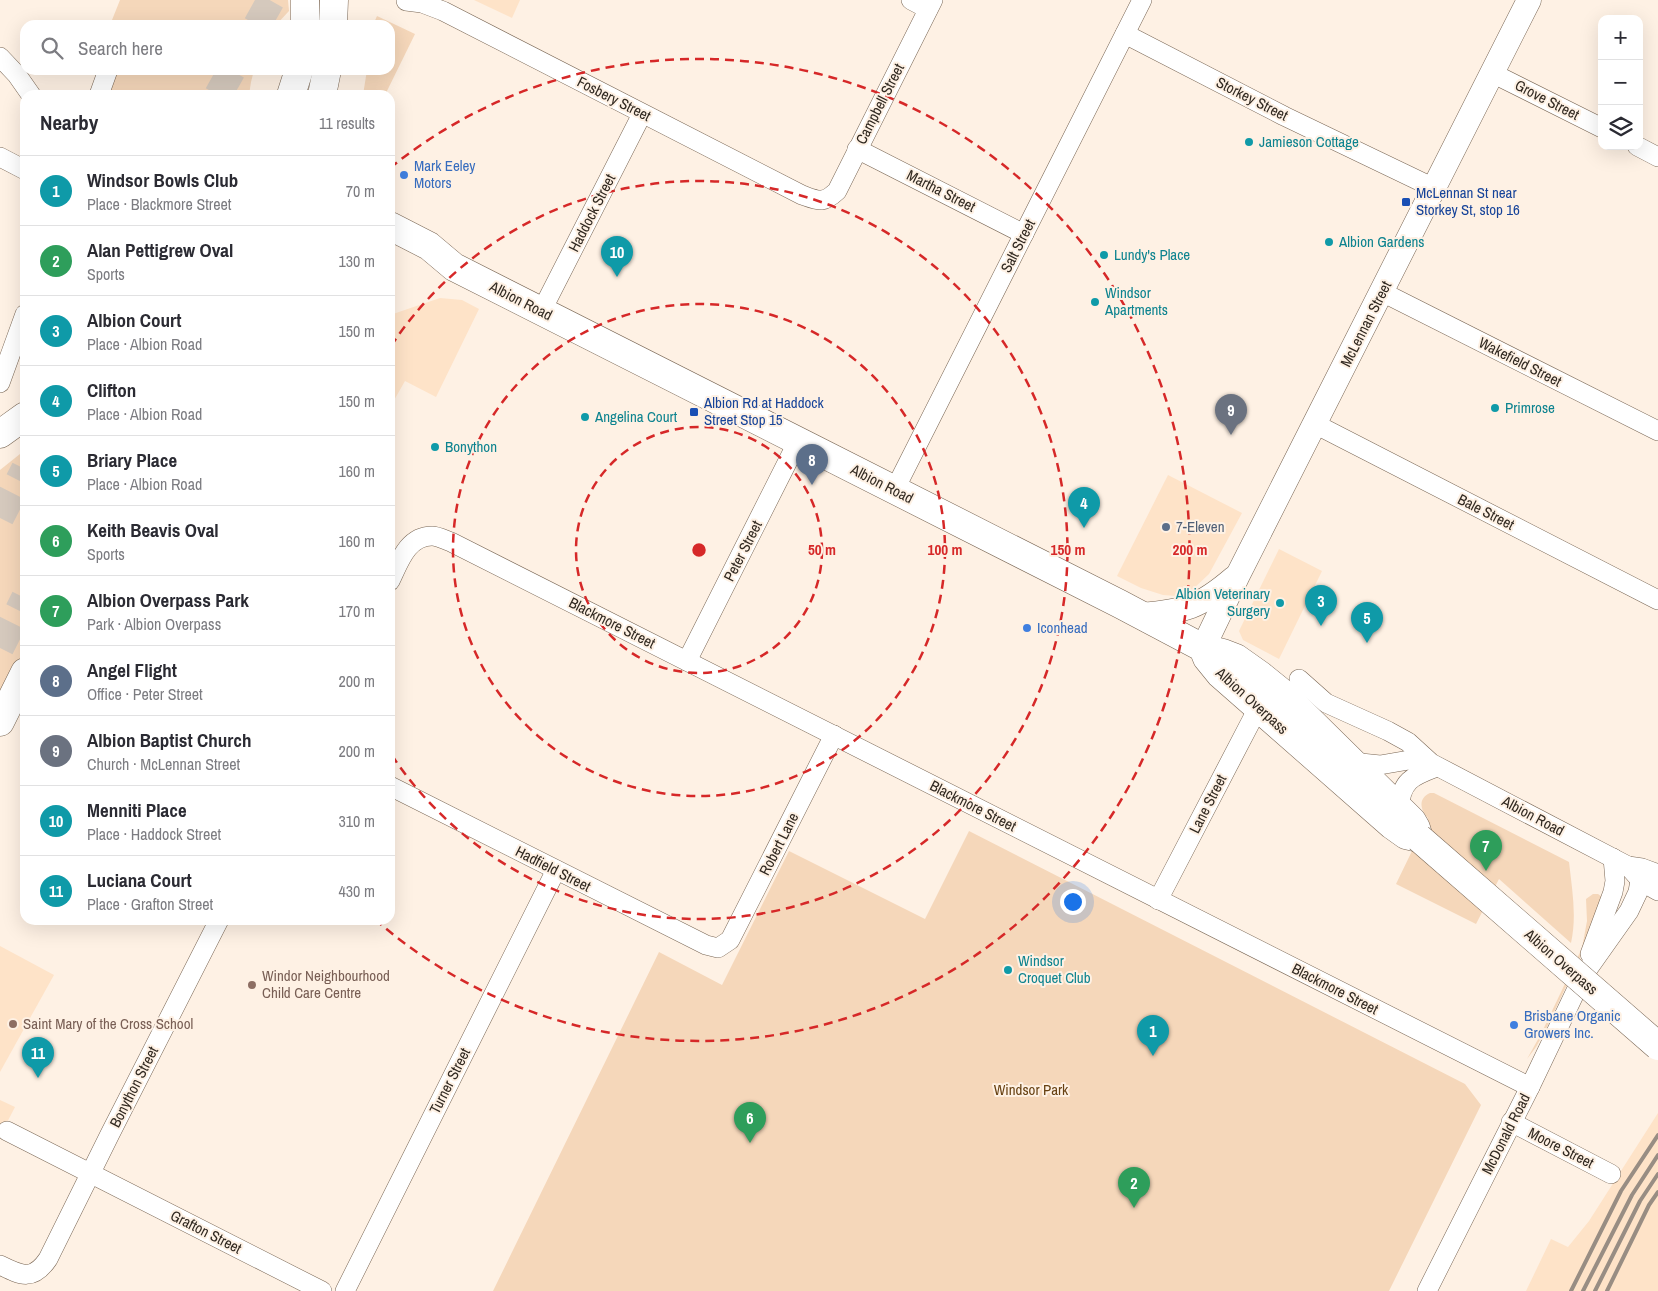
<!DOCTYPE html>
<html lang="en">
<head>
<meta charset="utf-8">
<style>
  :root { --surface:#fff; --page:#f2f2f3; --text:#2b2b33; --muted:#7c7c81; --line:#e1e1e2; --accent:#d14471 }
  body { margin:0; font-family:"Archivo Narrow",sans-serif; background:var(--page); color:var(--text) }
  .controls { position:absolute; right:15px; top:15px; display:grid; overflow:hidden; border-radius:10px; box-shadow:0 5px 20px #0002 }
  .controls button { width:45px; height:45px; display:grid; place-items:center; padding:0; border:0; border-bottom:1px solid var(--line); background:var(--surface); color:var(--text); font:25px sans-serif }
  .you { position:absolute; left:1072px; top:901px; width:18px; height:18px; margin:-12px; border:4px solid #fff; border-radius:50%; background:#1a73e8; box-shadow:0 0 0 8px #1a73e833 }
  .badge { display:grid; place-items:center; width:32px; height:32px; border-radius:50%; background:var(--accent); color:#fff; font-size:16px; font-weight:700 }
  .pin { position:absolute; translate:-50% -41px; filter:drop-shadow(0 1px 2px #0008) }
  .pin::after { content:''; position:absolute; top:26px; width:18px; height:15px; background:inherit; clip-path:polygon(0 0,100% 0,50% 100%) }
  .list { margin:0; padding:0; list-style:none }
  h2 { display:flex; justify-content:space-between; align-items:center; height:65px; margin:0; padding:0 20px; font-size:21px }
  h2 small { font-size:16px; font-weight:400; color:var(--muted) }
  .list li { display:grid; grid-template-columns:32px 1fr auto; gap:15px; align-items:center; box-sizing:border-box; height:70px; padding:0 20px; border-top:1px solid var(--line) }
  .list b { display:block; font-size:19px; white-space:nowrap }
  .list p { margin:0; font-size:16px; white-space:nowrap; color:var(--muted) }
  .list em { font-size:16px; font-style:normal; color:var(--muted) }
  .icon { flex:none; width:28px; height:28px; fill:none; stroke:currentColor; stroke-width:2; stroke-linecap:round; stroke-linejoin:round }
  .map { position:relative; flex:none; width:1658px; height:1291px; overflow:hidden }
  .search { position:absolute; background:var(--surface); box-shadow:0 5px 20px #0002; left:20px; top:20px; width:375px; height:55px; display:flex; align-items:center; gap:12px; box-sizing:border-box; padding:0 18px; border-radius:15px; color:var(--muted); font-size:19px }
  .panel { position:absolute; background:var(--surface); box-shadow:0 5px 20px #0002; left:20px; top:90px; width:375px; height:835px; border-radius:15px }
  .map>svg:first-child { display:block }
  .built { fill:#fee3c8 }
  .green { fill:#f5d7ba }
  .lines { fill:none; stroke-linecap:round; stroke-linejoin:round }
  .motorway-tunnel { stroke:#d5c9bd; stroke-width:28; stroke-dasharray:28 14; stroke-linecap:butt }
  .minor-casing { stroke:#796654; stroke-width:20 }
  .tertiary-casing { stroke:#796654; stroke-width:25 }
  .secondary-casing { stroke:#796654; stroke-width:29 }
  .trunk-casing { stroke:#796654; stroke-width:29 }
  .minor { stroke:#fff; stroke-width:19 }
  .tertiary { stroke:#fff; stroke-width:24 }
  .secondary { stroke:#fff; stroke-width:28 }
  .trunk { stroke:#fff; stroke-width:28 }
  .rail { stroke:#988d83; stroke-width:4 }
  .secondary-bridge-casing { stroke:#796654; stroke-width:29; stroke-linecap:butt }
  .secondary-bridge { stroke:#fff; stroke-width:28 }
  .ring { fill:none; stroke:#d62828; stroke-width:2.5; stroke-dasharray:9 6 }
  .culture-dot { fill:#0f9aa8; stroke:#fef1e4; stroke-width:2 }
  .shop-dot { fill:#3f7fe0; stroke:#fef1e4; stroke-width:2 }
  .transit-dot { fill:#1a4fb4; stroke:#fef1e4; stroke-width:2 }
  .service-dot { fill:#5c6f8a; stroke:#fef1e4; stroke-width:2 }
  .education-dot { fill:#8d6e63; stroke:#fef1e4; stroke-width:2 }
  .labels { text-anchor:middle; stroke-width:4; stroke-linejoin:round; paint-order:stroke }
  .street-label { font-size:15px; fill:#312921; stroke:#fef1e4 }
  .culture-label { font-size:15px; fill:#0d838f; stroke:#fef1e4; text-anchor:start }
  .shop-label { font-size:15px; fill:#366cbe; stroke:#fef1e4; text-anchor:start }
  .transit-label { font-size:15px; fill:#164399; stroke:#fef1e4; text-anchor:start }
  .service-label { font-size:15px; fill:#4e5e75; stroke:#fef1e4; text-anchor:start }
  .education-label { font-size:15px; fill:#785e54; stroke:#fef1e4; text-anchor:start }
  .park-label { font-size:15px; fill:#674112; stroke:#fef1e4 }
  .centre { fill:#d62828; stroke:#fef1e4; stroke-width:2.5 }
  .ring-label { font-size:15px; text-anchor:middle; font-weight:bold; fill:#d62828; stroke:#fef1e4; stroke-width:4; stroke-linejoin:round; paint-order:stroke }
</style>
</head>
<body>
<div class="map">
<svg width="1658" height="1291" viewBox="0 0 1658 1291">
  <rect width="100%" height="100%" fill="#fef1e4"/>
  <g class="built">
    <polygon points="474,0 520,0 512,18"/>
    <polygon points="440,298 462,300 479,309 436,397 405,381 393,402 390,403 390,315"/>
    <polygon points="1168,475 1242,513 1209,574 1192,590 1176,596 1163,595 1141,588 1117,576"/>
    <polygon points="1279,549 1322,571 1279,659 1243,640 1239,631"/>
    <polygon points="0,946 54,975 0,1072"/>
    <polygon points="0,1100 15,1107 0,1136"/>
    <polygon points="1658,1113 1658,1291 1526,1291 1551,1239 1568,1247 1589,1221"/>
  </g>
  <g class="green">
    <polygon points="120,0 288,0 289,11 276,25 110,25"/>
    <polygon points="377,16 415,34 385,95 363,95 367,70 390,70 390,25 373,25"/>
    <polygon points="114,70 254,70 251,82 249,95 105,95"/>
    <polygon points="25,450 25,658 0,708 0,470"/>
    <path d="M 1430,793 L 1434,793 L 1569,862 C 1572,889 1577,916 1571,943 L 1499,879 L 1476,924 L 1396,884 L 1428,818 C 1420,810 1418,798 1430,793 Z"/>
    <polygon points="969,831 1465,1084 1481,1105 1389,1291 493,1291 659,952 722,985 789,851 925,919"/>
    <polygon points="1593,894 1598,894 1605,899 1590,936 1545,1031 1536,1047 1527,1059 1541,1034 1582,948 1587,921 1586,899"/>
  </g>
  <g class="lines">
    <g class="motorway-tunnel">
      <polyline points="257,25 271,0"/>
      <polyline points="218,95 232,70"/>
      <polyline points="0,518 25,469"/>
      <polyline points="0,648 25,598"/>
    </g>
    <g class="minor-casing">
      <g id="minor">
        <polyline points="911,0 928,9"/>
        <path d="M 406,1 L 422,3 L 443,11 L 802,195 C 819,201 823,204 837,191 L 933,0"/>
        <polyline points="1125,34 1284,116 1434,188"/>
        <polyline points="0,57 17,75 31,95"/>
        <polyline points="1492,73 1602,128"/>
        <polyline points="99,95 108,70"/>
        <polyline points="1637,146 1658,157"/>
        <polyline points="857,149 1024,234"/>
        <polyline points="0,157 25,170"/>
        <polyline points="1382,292 1658,431"/>
        <polyline points="541,312 642,114"/>
        <polyline points="0,383 25,314"/>
        <polyline points="1315,424 1658,600"/>
        <polyline points="894,491 1142,0"/>
        <path d="M 390,581 C 399,563 407,536 432,536 C 438,536 445,540 451,542 L 1530,1087"/>
        <polyline points="687,661 798,441"/>
        <polyline points="1299,679 1326,703 1388,731 1408,742 1431,763 1628,866 1642,882 1658,891"/>
        <polyline points="1351,762 1380,765 1409,760 1431,764"/>
        <polyline points="390,786 706,945 718,948 730,940 834,735"/>
        <path d="M 1399,809 C 1401,780 1413,776 1437,767"/>
        <polyline points="1628,866 1642,868 1658,874"/>
        <polyline points="1158,900 1258,708"/>
        <polyline points="1590,954 1613,892 1615,881 1613,858"/>
        <polyline points="1511,1122 1611,1174"/>
        <polyline points="7,1131 322,1291"/>
        <path d="M 0,1265 C 22,1276 33,1281 48,1259 L 110,1134 L 219,920"/>
        <polyline points="345,1291 556,870"/>
        <polyline points="1427,1291 1530,1087 1583,976 1629,911 1638,892 1640,880"/>
      </g>
    </g>
    <g class="tertiary-casing">
      <g id="tertiary">
        <path d="M 1141,615 C 1185,611 1199,608 1234,578"/>
        <polyline points="1203,648 1238,575 1529,0"/>
      </g>
    </g>
    <g class="secondary-casing">
      <polyline id="secondary" points="390,226 429,246 454,267 1120,604 1203,648 1223,653 1236,658 1260,675 1281,692 1412,821 1416,828 1419,838 1406,835 1392,825 1220,674 1207,658 1203,648"/>
    </g>
    <g class="trunk-casing">
      <g id="trunk">
        <polyline points="305,0 305,25"/>
        <polyline points="333,25 334,0"/>
        <polyline points="291,95 299,70"/>
        <polyline points="322,95 327,70"/>
        <polyline points="0,434 25,416"/>
        <polyline points="0,722 25,672"/>
      </g>
    </g>
    <use href="#minor" class="minor"/>
    <use href="#tertiary" class="tertiary"/>
    <use href="#secondary" class="secondary"/>
    <use href="#trunk" class="trunk"/>
    <g class="rail">
      <polyline points="1571,1291 1621,1191 1658,1135"/>
      <polyline points="1583,1291 1632,1195 1658,1155"/>
      <polyline points="1595,1291 1640,1201 1658,1174"/>
      <polyline points="1607,1291 1649,1205 1658,1192"/>
    </g>
    <g class="secondary-bridge-casing">
      <polyline id="secondary-bridge" points="1419,838 1658,1046"/>
    </g>
    <use href="#secondary-bridge" class="secondary-bridge"/>
  </g>
  <g class="ring">
    <circle cx="699" cy="550" r="123"/>
    <circle cx="699" cy="550" r="246"/>
    <path d="M391 346A369 369 0 1 1 391 754"/>
    <path d="M390 168A491 491 0 1 1 377 921"/>
  </g>
  <g class="culture-dot">
    <circle cx="1249" cy="142" r="5"/>
    <circle cx="1329" cy="242" r="5"/>
    <circle cx="1104" cy="255" r="5"/>
    <circle cx="1095" cy="302" r="5"/>
    <circle cx="1495" cy="408" r="5"/>
    <circle cx="585" cy="417" r="5"/>
    <circle cx="435" cy="447" r="5"/>
    <circle cx="1280" cy="603" r="5"/>
    <circle cx="1008" cy="970" r="5"/>
  </g>
  <g class="shop-dot">
    <circle cx="404" cy="175" r="5"/>
    <circle cx="1027" cy="628" r="5"/>
    <circle cx="1514" cy="1025" r="5"/>
  </g>
  <g class="transit-dot">
    <rect x="1401" y="197" width="10" height="10" rx="2.5"/>
    <rect x="689" y="407" width="10" height="10" rx="2.5"/>
  </g>
  <circle class="service-dot" cx="1166" cy="527" r="5"/>
  <g class="education-dot">
    <circle cx="252" cy="985" r="5"/>
    <circle cx="13" cy="1024" r="5"/>
  </g>
  <g class="labels">
    <g class="street-label">
      <text transform="translate(614 99) rotate(27)" y="5">Fosbery Street</text>
      <text transform="translate(1252 99) rotate(27)" y="5">Storkey Street</text>
      <text transform="translate(1547 100) rotate(27)" y="5">Grove Street</text>
      <text transform="translate(880 104) rotate(-63)" y="5">Campbell Street</text>
      <text transform="translate(941 191) rotate(27)" y="5">Martha Street</text>
      <text transform="translate(592 213) rotate(-63)" y="5">Haddock Street</text>
      <text transform="translate(1018 246) rotate(-63)" y="5">Salt Street</text>
      <text transform="translate(521 301) rotate(27)" y="5">Albion Road</text>
      <text transform="translate(1366 324) rotate(-63)" y="5">McLennan Street</text>
      <text transform="translate(1520 362) rotate(27)" y="5">Wakefield Street</text>
      <text transform="translate(882 484) rotate(27)" y="5">Albion Road</text>
      <text transform="translate(1486 512) rotate(27)" y="5">Bale Street</text>
      <text transform="translate(743 551) rotate(-63)" y="5">Peter Street</text>
      <text transform="translate(612 623) rotate(27)" y="5">Blackmore Street</text>
      <text transform="translate(1252 701) rotate(42)" y="5">Albion Overpass</text>
      <text transform="translate(1208 804) rotate(-63)" y="5">Lane Street</text>
      <text transform="translate(973 806) rotate(27)" y="5">Blackmore Street</text>
      <text transform="translate(1533 816) rotate(28)" y="5">Albion Road</text>
      <text transform="translate(779 844) rotate(-63)" y="5">Robert Lane</text>
      <text transform="translate(553 869) rotate(27)" y="5">Hadfield Street</text>
      <text transform="translate(1561 962) rotate(41)" y="5">Albion Overpass</text>
      <text transform="translate(1335 989) rotate(27)" y="5">Blackmore Street</text>
      <text transform="translate(450 1081) rotate(-63)" y="5">Turner Street</text>
      <text transform="translate(134 1087) rotate(-63)" y="5">Bonython Street</text>
      <text transform="translate(1506 1134) rotate(-63)" y="5">McDonald Road</text>
      <text transform="translate(1561 1148) rotate(27)" y="5">Moore Street</text>
      <text transform="translate(206 1232) rotate(27)" y="5">Grafton Street</text>
    </g>
    <g class="culture-label">
      <text x="1259" y="147">Jamieson Cottage</text>
      <text x="1339" y="247">Albion Gardens</text>
      <text x="1114" y="260">Lundy's Place</text>
      <text x="1105" y="298">Windsor<tspan x="1105" dy="17">Apartments</tspan></text>
      <text x="1505" y="413">Primrose</text>
      <text x="595" y="422">Angelina Court</text>
      <text x="445" y="452">Bonython</text>
      <text x="1270" y="599" text-anchor="end">Albion Veterinary<tspan x="1270" dy="17">Surgery</tspan></text>
      <text x="1018" y="966">Windsor<tspan x="1018" dy="17">Croquet Club</tspan></text>
    </g>
    <g class="shop-label">
      <text x="414" y="171">Mark Eeley<tspan x="414" dy="17">Motors</tspan></text>
      <text x="1037" y="633">Iconhead</text>
      <text x="1524" y="1021">Brisbane Organic<tspan x="1524" dy="17">Growers Inc.</tspan></text>
    </g>
    <g class="transit-label">
      <text x="1416" y="198">McLennan St near<tspan x="1416" dy="17">Storkey St, stop 16</tspan></text>
      <text x="704" y="408">Albion Rd at Haddock<tspan x="704" dy="17">Street Stop 15</tspan></text>
    </g>
    <g class="service-label">
      <text x="1176" y="532">7-Eleven</text>
    </g>
    <g class="education-label">
      <text x="262" y="981">Windor Neighbourhood<tspan x="262" dy="17">Child Care Centre</tspan></text>
      <text x="23" y="1029">Saint Mary of the Cross School</text>
    </g>
    <g class="park-label">
      <text x="1031" y="1095">Windsor Park</text>
    </g>
  </g>
  <circle cx="699" cy="550" r="8" class="centre"/>
  <g class="ring-label">
    <text x="822" y="555">50 m</text>
    <text x="945" y="555">100 m</text>
    <text x="1068" y="555">150 m</text>
    <text x="1190" y="555">200 m</text>
  </g>
</svg>
<div class="controls">
<button>+</button>
<button>−</button>
<button><svg class="icon" aria-label="layers" viewBox="0 0 24 24"><path d="M12 4l9 5-9 5-9-5zM3 14l9 5 9-5"/></svg></button>
</div>
<div class="you"></div>
<div class="pin badge" style="left:1153px;top:1056px;background:#0f9aa8">1</div>
<div class="pin badge" style="left:1134px;top:1208px;background:#2e9e5b">2</div>
<div class="pin badge" style="left:1321px;top:626px;background:#0f9aa8">3</div>
<div class="pin badge" style="left:1084px;top:528px;background:#0f9aa8">4</div>
<div class="pin badge" style="left:1367px;top:643px;background:#0f9aa8">5</div>
<div class="pin badge" style="left:750px;top:1143px;background:#2e9e5b">6</div>
<div class="pin badge" style="left:1486px;top:871px;background:#2e9e5b">7</div>
<div class="pin badge" style="left:812px;top:485px;background:#5c6f8a">8</div>
<div class="pin badge" style="left:1231px;top:435px;background:#6b7280">9</div>
<div class="pin badge" style="left:617px;top:277px;background:#0f9aa8">10</div>
<div class="pin badge" style="left:38px;top:1078px;background:#0f9aa8">11</div>
<div class="search"><svg class="icon" aria-label="search" viewBox="0 0 24 24"><circle cx="10" cy="10" r="6"/><path d="M15 15l6 6"/></svg>Search here</div>
<section class="panel">
<h2>Nearby<small>11 results</small></h2>
<ul class="list">
<li><span class="badge" style="background:#0f9aa8">1</span><div><b>Windsor Bowls Club</b><p>Place · Blackmore Street</p></div><em>70 m</em></li>
<li><span class="badge" style="background:#2e9e5b">2</span><div><b>Alan Pettigrew Oval</b><p>Sports</p></div><em>130 m</em></li>
<li><span class="badge" style="background:#0f9aa8">3</span><div><b>Albion Court</b><p>Place · Albion Road</p></div><em>150 m</em></li>
<li><span class="badge" style="background:#0f9aa8">4</span><div><b>Clifton</b><p>Place · Albion Road</p></div><em>150 m</em></li>
<li><span class="badge" style="background:#0f9aa8">5</span><div><b>Briary Place</b><p>Place · Albion Road</p></div><em>160 m</em></li>
<li><span class="badge" style="background:#2e9e5b">6</span><div><b>Keith Beavis Oval</b><p>Sports</p></div><em>160 m</em></li>
<li><span class="badge" style="background:#2e9e5b">7</span><div><b>Albion Overpass Park</b><p>Park · Albion Overpass</p></div><em>170 m</em></li>
<li><span class="badge" style="background:#5c6f8a">8</span><div><b>Angel Flight</b><p>Office · Peter Street</p></div><em>200 m</em></li>
<li><span class="badge" style="background:#6b7280">9</span><div><b>Albion Baptist Church</b><p>Church · McLennan Street</p></div><em>200 m</em></li>
<li><span class="badge" style="background:#0f9aa8">10</span><div><b>Menniti Place</b><p>Place · Haddock Street</p></div><em>310 m</em></li>
<li><span class="badge" style="background:#0f9aa8">11</span><div><b>Luciana Court</b><p>Place · Grafton Street</p></div><em>430 m</em></li>
</ul>
</section>
</div>
</body>
</html>
